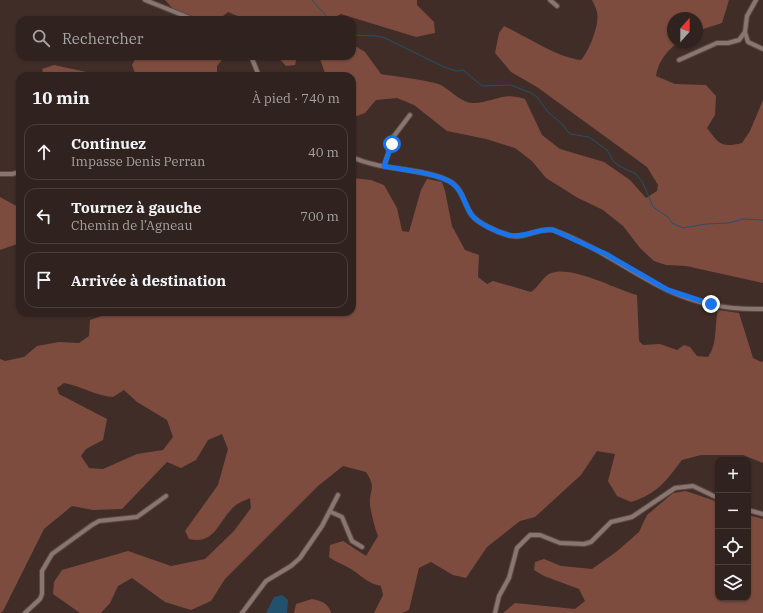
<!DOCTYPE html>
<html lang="fr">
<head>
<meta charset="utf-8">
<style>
  :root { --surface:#30221e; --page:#3c2f2b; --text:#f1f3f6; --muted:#a8a4a4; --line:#4b3f3c }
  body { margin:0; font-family:"IBM Plex Serif",serif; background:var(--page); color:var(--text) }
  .controls { position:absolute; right:12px; bottom:12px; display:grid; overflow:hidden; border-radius:8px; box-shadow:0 1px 3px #0004 }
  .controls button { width:36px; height:36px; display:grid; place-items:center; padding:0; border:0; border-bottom:1px solid var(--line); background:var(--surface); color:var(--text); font:20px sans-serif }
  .compass { position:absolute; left:667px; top:12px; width:36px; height:36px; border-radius:50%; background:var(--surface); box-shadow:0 1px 3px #0004; rotate:21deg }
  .stop { position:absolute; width:12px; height:12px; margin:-9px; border:3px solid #1a73e8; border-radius:50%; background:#fff }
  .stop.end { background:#1a73e8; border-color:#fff; box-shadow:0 1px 4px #0008 }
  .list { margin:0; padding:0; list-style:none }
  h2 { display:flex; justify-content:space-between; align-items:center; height:52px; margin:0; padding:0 16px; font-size:17px }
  h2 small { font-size:13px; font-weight:400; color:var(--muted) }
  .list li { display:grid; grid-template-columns:26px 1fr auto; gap:12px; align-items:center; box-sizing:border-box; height:56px; margin:0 8px 8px; padding:0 8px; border:1px solid var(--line); border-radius:12px }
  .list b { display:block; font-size:15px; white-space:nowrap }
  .list p { margin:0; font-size:13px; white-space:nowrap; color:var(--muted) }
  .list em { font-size:13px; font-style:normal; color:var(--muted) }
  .icon { flex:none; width:22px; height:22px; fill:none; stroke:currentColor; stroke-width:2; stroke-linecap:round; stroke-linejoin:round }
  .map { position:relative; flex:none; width:763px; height:613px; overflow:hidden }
  .search { position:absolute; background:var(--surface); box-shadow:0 1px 3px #0004; left:16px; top:16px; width:340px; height:44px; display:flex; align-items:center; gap:10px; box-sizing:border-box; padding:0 14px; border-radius:12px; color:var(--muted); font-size:15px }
  .panel { position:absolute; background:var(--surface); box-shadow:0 1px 3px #0004; left:16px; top:72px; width:340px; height:244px; border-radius:12px }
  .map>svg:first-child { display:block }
  .forest { fill:#7d4c3f; fill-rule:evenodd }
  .water { fill:#21516d }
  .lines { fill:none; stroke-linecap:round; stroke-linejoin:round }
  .stream { stroke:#21516d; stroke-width:1 }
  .minor-casing { stroke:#584945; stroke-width:6 }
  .minor { stroke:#8b756f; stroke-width:4 }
  .route { stroke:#1a73e8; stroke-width:5 }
</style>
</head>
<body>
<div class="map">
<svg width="763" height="613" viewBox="0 0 763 613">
  <rect width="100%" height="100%" fill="#402d28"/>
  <g class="forest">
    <polygon points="165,0 417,0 417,5 434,22 435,33 416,37 341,14 328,20 247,20 228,12 218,20 183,20"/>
    <path d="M 592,0 L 729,0 L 722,23 L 697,31 L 697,18 L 673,18 L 673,42 L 679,42 C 667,50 658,62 656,76 L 675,84 L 706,85 L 716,96 L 715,115 L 707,128 C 719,144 721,148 742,143 L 750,131 L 763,100 L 763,283 L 686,266 L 666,265 L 654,261 L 640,248 L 623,226 L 603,210 L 578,198 L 546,178 L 532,161 L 515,148 L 486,139 L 447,131 L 414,105 L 397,98 L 376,100 L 365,113 L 357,116 L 352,115 L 352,76 L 326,76 L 319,56 L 352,56 L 352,44 L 365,52 L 381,74 C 393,76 433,81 441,85 C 451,91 462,103 473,103 C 493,103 502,91 525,99 L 542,135 L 560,149 L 604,162 L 630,180 L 646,198 L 657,191 L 658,185 L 647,167 L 537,87 L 511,72 L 495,53 L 499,33 L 504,26 C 528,37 556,57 581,60 C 589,51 600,24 597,12 C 596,8 594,4 592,0 Z"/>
    <polygon points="140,56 179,58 182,56 225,56 217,66 217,76 139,76 135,73 132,65 136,57"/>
    <polygon points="277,56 297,56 295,65 286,66"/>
    <polygon points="54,65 91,73 95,76 44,76 42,69"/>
    <path d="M 352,178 L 371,180 L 384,185 L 397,208 L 402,231 L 409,232 L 421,190 L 427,179 L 442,182 L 445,191 L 452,226 L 465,250 L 479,255 L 478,277 L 487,284 L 493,281 L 531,292 C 539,287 543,276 551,273 C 572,265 615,289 637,295 L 639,341 L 643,345 L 660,344 L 677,350 L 684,345 L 690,347 L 697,356 L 708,357 C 718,343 714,327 718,310 L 739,313 L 753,358 L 761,362 L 763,361 L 763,463 L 743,455 L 701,455 L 682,460 C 666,481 657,494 631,502 L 617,496 L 608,481 L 615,454 L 597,451 L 581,475 L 535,517 L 520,521 L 487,547 L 466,578 L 453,575 L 431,562 L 419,568 L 409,610 L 402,613 L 374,613 L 383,595 L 381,586 C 368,583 364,578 354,571 C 346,565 337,563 329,557 L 330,545 L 343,541 L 366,556 L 378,536 C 374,526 372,516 370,505 C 369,489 377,489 366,472 L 343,466 L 318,486 L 225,579 L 211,601 L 191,610 L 165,602 L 132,578 L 118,586 L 110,603 L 101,613 L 80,613 L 53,594 L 54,582 L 62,570 L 128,551 L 171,566 L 205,559 L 234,531 L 251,508 L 250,498 C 247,500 242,501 239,503 C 219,515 218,546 189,539 L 185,531 L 218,485 L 228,449 L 222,434 L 208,440 L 196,460 L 181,468 L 167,462 L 122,509 L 93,510 L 72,506 L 44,529 L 3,611 L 0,613 L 0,359 L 5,361 L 24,357 L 37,346 L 59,342 L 79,343 L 89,336 L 90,320 L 113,312 L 352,312 ZM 64,383 C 81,386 96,396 113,397 L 124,390 L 137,402 L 167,420 L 173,437 L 163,450 L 137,454 L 103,469 L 89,468 L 81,456 L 86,449 L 103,440 L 107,419 L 59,394 L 57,388 Z"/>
    <polygon points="0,197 20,208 20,243 0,250"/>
    <polygon points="686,491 718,502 718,598 748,598 748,515 763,519 763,613 503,613 515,603 575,609 585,601 579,589 544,576 534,570 535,562 544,559 561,566 592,569 616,552 639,532 647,515 673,493"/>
    <path d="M 312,599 C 322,601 328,603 331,613 L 294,613 L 296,604 Z"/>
  </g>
  <polygon class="water" points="282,595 288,600 287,613 266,613 274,597"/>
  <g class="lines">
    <g class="stream">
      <polyline points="312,0 330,20"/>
      <polyline points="352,35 377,36 385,38 444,67 456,71 463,70 482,86 511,85 531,93 537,97 548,112 562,124 570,134 589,137 607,150 614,162 619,166 636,174 643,183 653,207 668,217 672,223 683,228 706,224 729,223 743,219 763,220"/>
    </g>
    <g class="minor-casing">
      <g id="minor">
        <polyline points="145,0 195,20"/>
        <polyline points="550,0 557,6"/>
        <polyline points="745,32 748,42 763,49"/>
        <polyline points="251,56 259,76"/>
        <polyline points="679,60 717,43 728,43 739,40 745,32 747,16 756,0"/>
        <path d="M 352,157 C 382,171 417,167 447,180 C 462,186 463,202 471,214 C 477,223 497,232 508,235 C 523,240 537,228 553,230 C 595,245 628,271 667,290 C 697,304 731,310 763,309"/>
        <polyline points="384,166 394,136 410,115"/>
        <polyline points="0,174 12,174 20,172"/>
        <polyline points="748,510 763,514"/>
        <polyline points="331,512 342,517 352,541 362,547"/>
        <polyline points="25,613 40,599 42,594 42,571 52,554 92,525 99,521 137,517 166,496"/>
        <polyline points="242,613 266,581 291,566 300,558 322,526 338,495"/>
        <polyline points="495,613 499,596 509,578 517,548 530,535 540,535 560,543 584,544 591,542 611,522 632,517 675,488 693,486 718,498"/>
      </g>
    </g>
    <use href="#minor" class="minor"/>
  </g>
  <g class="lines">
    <path class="route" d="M 392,144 L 384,166 C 401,170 439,173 452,183 C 463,191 464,203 471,214 C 477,223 497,232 508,235 C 523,239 537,228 553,230 L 606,254 L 668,290 L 711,304"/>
  </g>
</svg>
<div class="controls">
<button>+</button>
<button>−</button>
<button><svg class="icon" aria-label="locate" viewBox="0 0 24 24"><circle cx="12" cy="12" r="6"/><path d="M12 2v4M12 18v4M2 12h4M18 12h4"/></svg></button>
<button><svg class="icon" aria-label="layers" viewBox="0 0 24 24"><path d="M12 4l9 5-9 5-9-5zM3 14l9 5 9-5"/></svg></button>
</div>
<svg class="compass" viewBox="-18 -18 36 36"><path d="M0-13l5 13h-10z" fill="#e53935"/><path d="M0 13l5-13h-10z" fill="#a8a4a4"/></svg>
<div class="stop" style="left:392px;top:144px"></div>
<div class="stop end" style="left:711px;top:304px"></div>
<div class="search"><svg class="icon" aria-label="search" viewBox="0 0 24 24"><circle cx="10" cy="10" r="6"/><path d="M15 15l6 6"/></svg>Rechercher</div>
<section class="panel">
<h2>10 min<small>À pied · 740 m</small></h2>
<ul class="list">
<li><svg class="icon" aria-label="ahead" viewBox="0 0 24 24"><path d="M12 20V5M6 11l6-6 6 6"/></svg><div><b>Continuez</b><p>Impasse Denis Perran</p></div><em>40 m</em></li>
<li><svg class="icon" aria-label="left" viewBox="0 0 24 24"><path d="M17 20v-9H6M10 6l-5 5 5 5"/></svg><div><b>Tournez à gauche</b><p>Chemin de l’Agneau</p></div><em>700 m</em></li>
<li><svg class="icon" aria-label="arrive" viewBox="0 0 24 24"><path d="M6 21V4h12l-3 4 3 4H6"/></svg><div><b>Arrivée à destination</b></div></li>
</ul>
</section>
</div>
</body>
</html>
